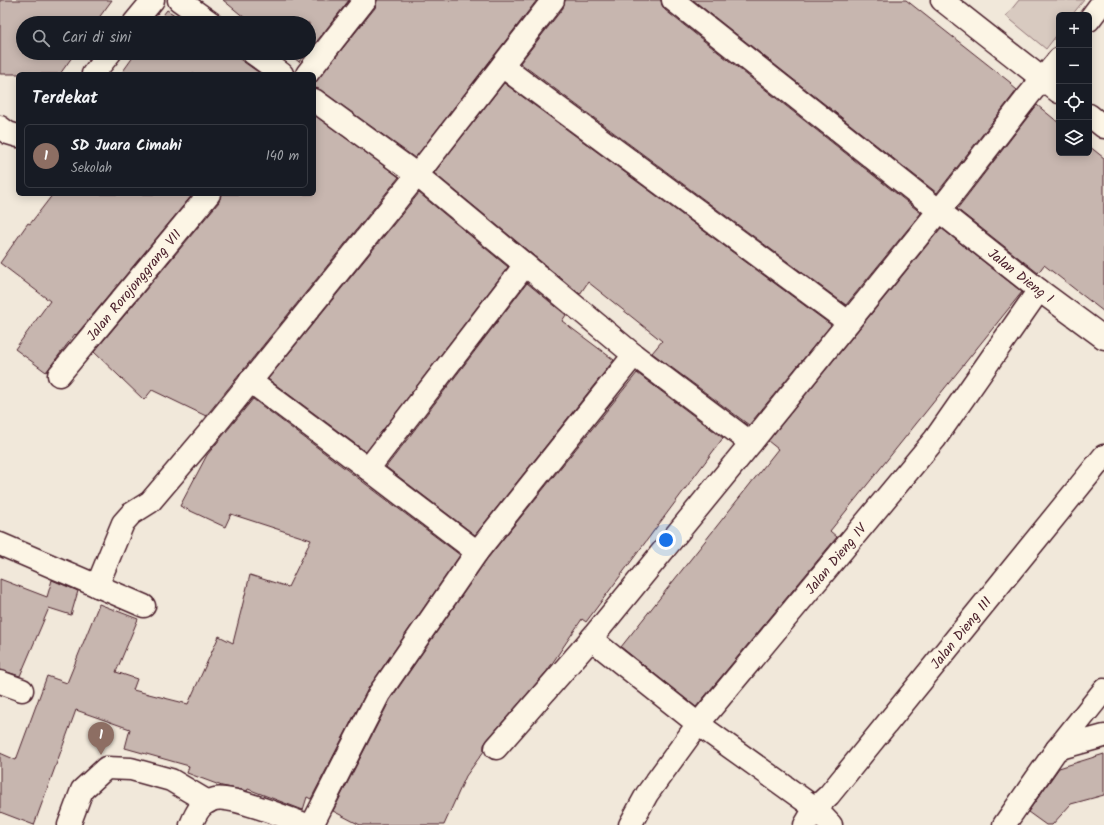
<!DOCTYPE html>
<html lang="id">
<head>
<meta charset="utf-8">
<style>
  :root { --surface:#171b24; --page:#20242c; --text:#f1f3f6; --muted:#9ea1a6; --line:#363941; --accent:#c8321e }
  body { margin:0; font-family:Kalam,sans-serif; background:var(--page); color:var(--text) }
  .controls { position:absolute; right:12px; top:12px; display:grid; overflow:hidden; border-radius:6px; box-shadow:0 2px 10px #0003 }
  .controls button { width:36px; height:36px; display:grid; place-items:center; padding:0; border:0; border-bottom:1px solid var(--line); background:var(--surface); color:var(--text); font:20px sans-serif }
  .you { position:absolute; left:666px; top:540px; width:14px; height:14px; margin:-10px; border:3px solid #fff; border-radius:50%; background:#1a73e8; box-shadow:0 0 0 6px #1a73e833 }
  .badge { display:grid; place-items:center; width:26px; height:26px; border-radius:50%; background:var(--accent); color:#fff; font-size:13px; font-weight:700 }
  .pin { position:absolute; translate:-50% -33px; filter:drop-shadow(0 1px 2px #0008) }
  .pin::after { content:''; position:absolute; top:21px; width:14px; height:12px; background:inherit; clip-path:polygon(0 0,100% 0,50% 100%) }
  .list { margin:0; padding:0; list-style:none }
  h2 { display:flex; justify-content:space-between; align-items:center; height:52px; margin:0; padding:0 16px; font-size:17px }
  h2 small { font-size:13px; font-weight:400; color:var(--muted) }
  .list li { display:grid; grid-template-columns:26px 1fr auto; gap:12px; align-items:center; box-sizing:border-box; height:64px; margin:0 8px 8px; padding:0 8px; border:1px solid var(--line); border-radius:6px }
  .list b { display:block; font-size:15px; white-space:nowrap }
  .list p { margin:0; font-size:13px; white-space:nowrap; color:var(--muted) }
  .list em { font-size:13px; font-style:normal; color:var(--muted) }
  .icon { flex:none; width:22px; height:22px; fill:none; stroke:currentColor; stroke-width:2; stroke-linecap:round; stroke-linejoin:round }
  .map { position:relative; flex:none; width:1104px; height:825px; overflow:hidden }
  .search { position:absolute; background:var(--surface); box-shadow:0 2px 10px #0003; left:16px; top:16px; width:300px; height:44px; display:flex; align-items:center; gap:10px; box-sizing:border-box; padding:0 14px; border-radius:22px; color:var(--muted); font-size:15px }
  .panel { position:absolute; background:var(--surface); box-shadow:0 2px 10px #0003; left:16px; top:72px; width:300px; height:124px; border-radius:6px }
  .map>svg:first-child { display:block }
  .green { fill:#d8cac0; stroke:#917476 }
  .building { fill:#c7b6af; stroke:#4a1f2b }
  .lines { fill:none; stroke-linecap:round; stroke-linejoin:round }
  .street-casing { stroke:#4a1f2b; stroke-width:25 }
  .street { stroke:#fcf5e5; stroke-width:22 }
  .labels { text-anchor:middle; stroke-width:3.5; stroke-linejoin:round; paint-order:stroke }
  .street-label { font-size:14px; fill:#4a1f2b; stroke:#fcf5e5 }
</style>
</head>
<body>
<div class="map">
<svg width="1104" height="825" viewBox="0 0 1104 825">
  <rect width="100%" height="100%" fill="#f1e8da"/>
  <filter id="ink" filterUnits="userSpaceOnUse"><feTurbulence type="fractalNoise" baseFrequency=".025" numOctaves="2"/><feDisplacementMap in="SourceGraphic" scale="8" xChannelSelector="R" yChannelSelector="G"/><feConvolveMatrix kernelMatrix="1 2 1 2 8 2 1 2 1" color-interpolation-filters="sRGB"/></filter>
  <g filter="url(#ink)">
    <polygon class="green" points="1019,0 1084,0 1072,15 1059,15 1059,32 1046,49 1006,16"/>
    <g class="building">
      <polygon points="0,0 112,0 98,19 100,20 98,23 23,23 23,53 75,53 60,74 0,74"/>
      <polygon points="223,0 349,0 314,45 314,42 309,48 309,23 251,23"/>
      <polygon points="377,0 537,0 415,158 321,90 314,88 314,84 375,8"/>
      <polygon points="565,0 661,0 662,5 665,10 921,213 846,305 520,63 563,8"/>
      <polygon points="693,0 906,0 1011,83 1010,84 1017,90 937,193"/>
      <polygon points="167,10 187,23 157,23"/>
      <polygon points="136,53 231,53 261,74 121,74"/>
      <polygon points="288,53 305,53 299,62"/>
      <polygon points="504,83 831,325 749,425 652,353 662,341 588,282 580,294 434,173"/>
      <polygon points="1037,105 1059,123 1059,153 1089,153 1089,146 1104,158 1104,312 1044,265 1038,273 957,209"/>
      <polygon points="314,115 399,177 206,416 152,390 144,400 94,352 219,202 221,194 314,194"/>
      <polygon points="419,193 508,267 366,452 268,379"/>
      <polygon points="53,194 193,194 76,335 75,334 46,372 15,349 50,301 0,263 28,223 30,224"/>
      <polygon points="941,228 1022,292 830,531 837,537 696,707 621,647 778,449 768,441"/>
      <polygon points="527,283 566,315 562,321 614,360 475,535 386,467"/>
      <polygon points="637,373 723,438 586,622 582,619 547,671 487,740 484,745 484,751 466,776 444,825 360,825 333,811 390,700 487,559"/>
      <polygon points="253,399 460,555 369,687 311,799 307,797 303,810 248,789 247,791 222,786 187,773 189,766 125,748 130,729 76,710 34,825 0,812 0,753 16,760 47,676 67,683 99,604 138,619 116,672 137,679 133,690 188,704 219,636 233,643 250,575 288,587 311,540 231,514 225,527 180,506 207,455"/>
      <polygon points="0,579 47,597 52,580 78,591 71,615 49,608 20,676 0,670"/>
      <polygon points="1104,754 1104,795 1071,804 1052,825 1046,825 1028,812 1059,768"/>
    </g>
    <g class="lines">
      <g class="street-casing">
        <g id="street">
          <polyline points="179,0 211,23"/>
          <path id="s1" d="M 673,0 L 1039,290 L 1104,338"/>
          <polyline points="942,0 1059,92"/>
          <polyline points="1089,20 1104,0"/>
          <polyline points="134,23 153,0"/>
          <polyline points="253,53 282,74"/>
          <polyline points="502,66 848,322"/>
          <polyline points="93,74 110,53"/>
          <polyline points="307,74 365,0"/>
          <polyline points="314,100 417,175 634,355 751,443"/>
          <polyline points="1089,115 1104,127"/>
          <polyline points="0,127 8,133 18,136"/>
          <path id="s2" d="M 59,375 L 209,194"/>
          <polyline points="250,381 368,469 477,552"/>
          <polyline points="368,469 525,265"/>
          <polyline points="0,544 144,606"/>
          <polyline points="97,586 123,523 131,514 150,502 212,429 417,175 553,0"/>
          <polyline points="591,639 698,724 815,808 831,825"/>
          <polyline points="0,682 22,690"/>
          <polyline points="496,748 591,639 751,443 950,197 1029,95 1059,59"/>
          <polyline points="1057,749 1104,736"/>
          <polyline points="69,825 82,790 106,768 131,769 171,780 208,802"/>
          <path d="M 191,825 C 196,813 201,802 215,799 C 232,795 287,818 307,825"/>
          <polyline points="312,825 379,694 477,552 634,355"/>
          <path id="s3" d="M 630,825 L 647,794 L 698,724 L 935,439 L 1039,290"/>
          <path id="s4" d="M 805,825 L 815,808 L 829,795 L 1104,456"/>
          <polyline points="1004,825 1057,749 1104,690"/>
        </g>
      </g>
      <use href="#street" class="street"/>
    </g>
  </g>
  <g class="labels">
    <g class="street-label">
      <text dy="5" stroke="none"><textPath href="#s1" startOffset="444">Jalan Dieng I</textPath></text>
      <text dy="5" stroke="none"><textPath href="#s2" startOffset="117">Jalan Rorojonggrang VII</textPath></text>
      <text dy="5" stroke="none"><textPath href="#s3" startOffset="337">Jalan Dieng IV</textPath></text>
      <text dy="5" stroke="none"><textPath href="#s4" startOffset="248">Jalan Dieng III</textPath></text>
    </g>
  </g>
</svg>
<div class="controls">
<button>+</button>
<button>−</button>
<button><svg class="icon" aria-label="locate" viewBox="0 0 24 24"><circle cx="12" cy="12" r="6"/><path d="M12 2v4M12 18v4M2 12h4M18 12h4"/></svg></button>
<button><svg class="icon" aria-label="layers" viewBox="0 0 24 24"><path d="M12 4l9 5-9 5-9-5zM3 14l9 5 9-5"/></svg></button>
</div>
<div class="you"></div>
<div class="pin badge" style="left:101px;top:755px;background:#8d6e63">1</div>
<div class="search"><svg class="icon" aria-label="search" viewBox="0 0 24 24"><circle cx="10" cy="10" r="6"/><path d="M15 15l6 6"/></svg>Cari di sini</div>
<section class="panel">
<h2>Terdekat<small></small></h2>
<ul class="list">
<li><span class="badge" style="background:#8d6e63">1</span><div><b>SD Juara Cimahi</b><p>Sekolah</p></div><em>140 m</em></li>
</ul>
</section>
</div>
</body>
</html>
